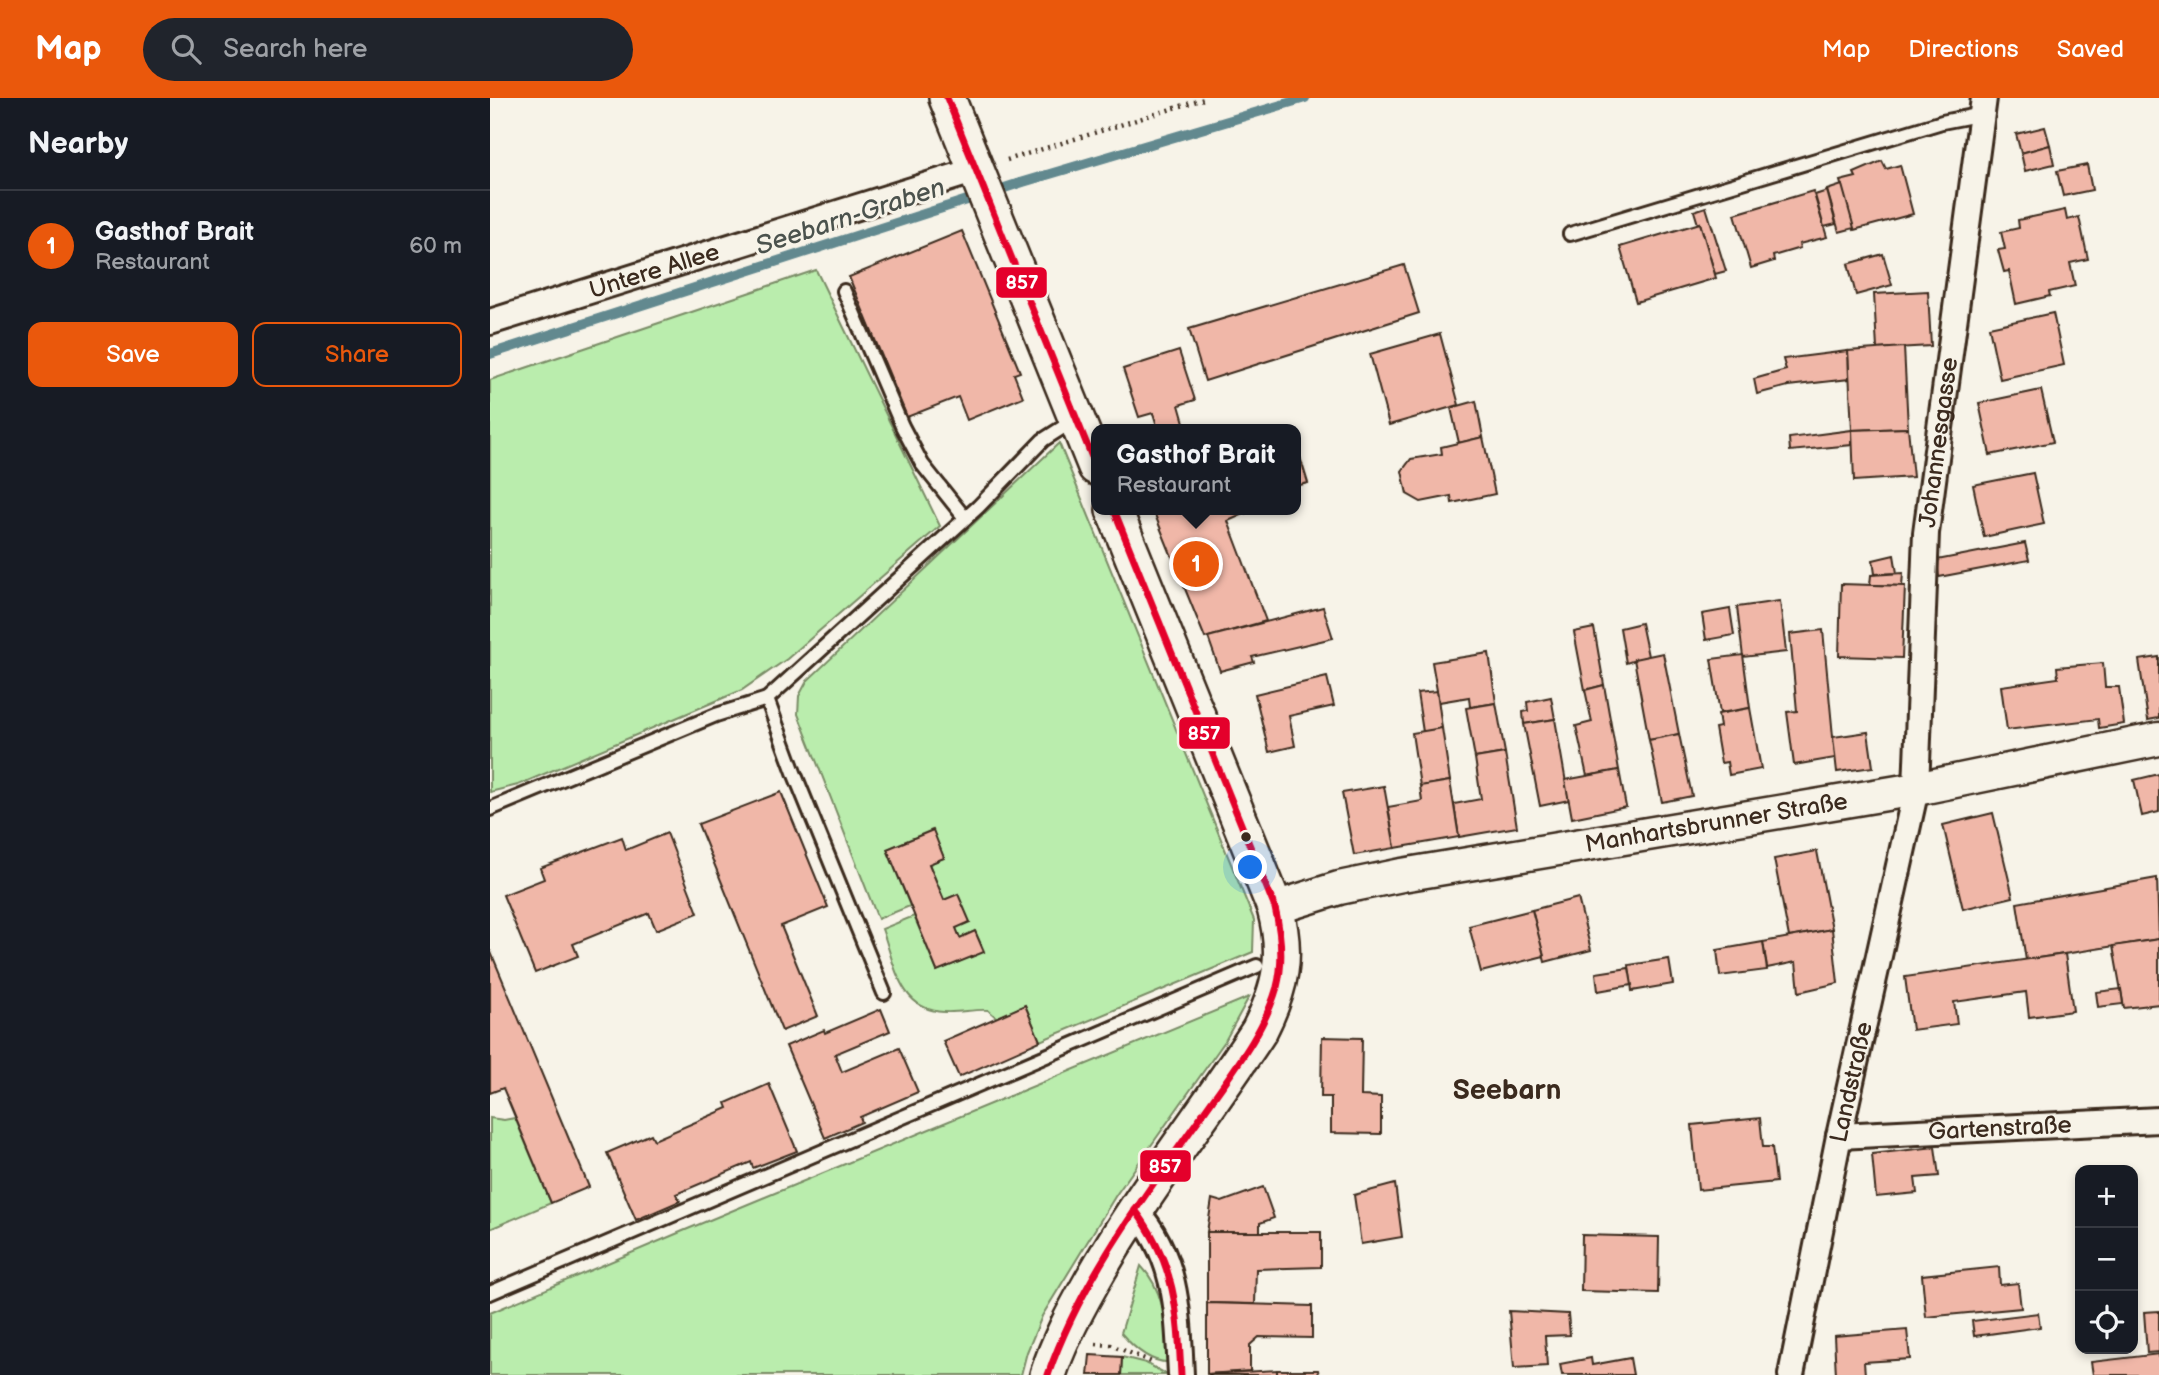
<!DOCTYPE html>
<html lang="en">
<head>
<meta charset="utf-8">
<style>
  :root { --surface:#171b24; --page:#20242c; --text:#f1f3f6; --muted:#9ea1a6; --line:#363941; --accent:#ea580c }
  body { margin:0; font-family:"Balsamiq Sans",sans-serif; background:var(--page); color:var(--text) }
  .controls { position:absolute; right:21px; bottom:21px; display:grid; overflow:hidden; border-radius:14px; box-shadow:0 4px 10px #0003 }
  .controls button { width:63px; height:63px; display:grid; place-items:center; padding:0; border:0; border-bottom:2px solid var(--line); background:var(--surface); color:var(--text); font:35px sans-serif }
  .you { position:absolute; left:761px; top:770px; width:24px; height:24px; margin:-18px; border:5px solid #fff; border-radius:50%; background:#1a73e8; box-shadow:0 0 0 10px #1a73e833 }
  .badge { display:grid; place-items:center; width:46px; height:46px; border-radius:50%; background:var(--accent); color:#fff; font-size:23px; font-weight:700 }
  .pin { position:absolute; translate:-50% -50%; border:4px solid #fff; box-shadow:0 2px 7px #0006 }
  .popup { position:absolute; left:601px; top:326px; width:210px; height:91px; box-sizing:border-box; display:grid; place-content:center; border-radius:14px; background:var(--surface); filter:drop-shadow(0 2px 5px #0005); font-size:23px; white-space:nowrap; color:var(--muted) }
  .popup b { font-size:26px; color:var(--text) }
  .popup::after { content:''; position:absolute; left:50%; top:100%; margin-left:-14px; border:14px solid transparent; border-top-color:var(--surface) }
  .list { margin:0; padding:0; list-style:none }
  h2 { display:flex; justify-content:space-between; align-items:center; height:91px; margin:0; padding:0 28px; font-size:30px }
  h2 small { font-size:23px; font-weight:400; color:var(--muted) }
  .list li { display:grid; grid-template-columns:46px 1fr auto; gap:21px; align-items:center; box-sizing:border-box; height:112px; padding:0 28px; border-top:2px solid var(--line) }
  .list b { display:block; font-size:26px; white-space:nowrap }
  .list p { margin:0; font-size:23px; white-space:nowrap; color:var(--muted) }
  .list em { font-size:23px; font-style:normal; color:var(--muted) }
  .actions { display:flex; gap:14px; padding:21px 28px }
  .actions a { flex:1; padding:16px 0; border:2px solid var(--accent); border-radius:14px; text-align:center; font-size:24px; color:var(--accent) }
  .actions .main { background:var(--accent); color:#fff }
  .icon { flex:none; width:38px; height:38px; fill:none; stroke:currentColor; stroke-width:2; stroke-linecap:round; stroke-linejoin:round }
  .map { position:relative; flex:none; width:1669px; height:1277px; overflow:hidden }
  header { display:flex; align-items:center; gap:42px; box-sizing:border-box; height:98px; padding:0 35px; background:var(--accent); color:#fff }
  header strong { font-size:33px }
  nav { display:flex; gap:38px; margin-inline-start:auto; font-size:24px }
  .search { width:490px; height:63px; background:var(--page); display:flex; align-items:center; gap:18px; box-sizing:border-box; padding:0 24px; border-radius:38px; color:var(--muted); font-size:26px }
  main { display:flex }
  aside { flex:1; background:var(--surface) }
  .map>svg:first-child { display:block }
  .green { fill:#baedad; stroke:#7a8c66; stroke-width:2 }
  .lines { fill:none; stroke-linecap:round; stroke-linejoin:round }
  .stream { stroke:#62898f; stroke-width:10 }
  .building { fill:#f0b7a8; stroke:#3b2a1e; stroke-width:2 }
  .service-casing { stroke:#3b2a1e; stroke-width:18 }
  .minor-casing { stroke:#3b2a1e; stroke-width:30 }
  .tertiary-casing { stroke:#3b2a1e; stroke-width:37 }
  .secondary-casing { stroke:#3b2a1e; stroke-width:40 }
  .path { stroke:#3b2a1e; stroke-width:4.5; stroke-dasharray:2 5; stroke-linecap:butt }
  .service { stroke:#f7f3e8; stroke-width:12 }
  .minor { stroke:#f7f3e8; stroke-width:24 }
  .tertiary { stroke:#f7f3e8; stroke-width:32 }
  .secondary { stroke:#f7f3e8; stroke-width:35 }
  .bus-1-casing { stroke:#f7f3e8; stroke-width:12 }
  .bus-1 { stroke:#e4002b; stroke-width:7 }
  .bus-dot { fill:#3b2a1e; stroke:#f7f3e8; stroke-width:2.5 }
  .labels { text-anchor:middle; stroke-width:6; stroke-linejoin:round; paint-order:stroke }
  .street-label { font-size:24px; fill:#3b2a1e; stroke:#f7f3e8 }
  .water-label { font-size:26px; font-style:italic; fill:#4b524d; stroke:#f7f3e8 }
  .quarter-label { font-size:28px; font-weight:bold; fill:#3b2a1e; stroke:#f7f3e8 }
  .line-badge { stroke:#f7f3e8; stroke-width:2.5 }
  .badge-label { font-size:19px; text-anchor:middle; font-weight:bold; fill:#fff }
</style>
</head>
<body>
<header>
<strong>Map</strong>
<div class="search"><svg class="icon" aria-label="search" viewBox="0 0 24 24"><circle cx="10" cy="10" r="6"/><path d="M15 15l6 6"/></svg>Search here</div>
<nav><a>Map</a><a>Directions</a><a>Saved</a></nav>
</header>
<main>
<aside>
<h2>Nearby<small></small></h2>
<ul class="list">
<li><span class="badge">1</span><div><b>Gasthof Brait</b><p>Restaurant</p></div><em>60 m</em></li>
</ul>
<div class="actions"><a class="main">Save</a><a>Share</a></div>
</aside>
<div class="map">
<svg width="1669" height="1277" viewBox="0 0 1669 1277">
  <rect width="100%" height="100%" fill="#f7f3e8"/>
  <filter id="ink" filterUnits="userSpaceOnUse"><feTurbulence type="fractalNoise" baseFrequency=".0143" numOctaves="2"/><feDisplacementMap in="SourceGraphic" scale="14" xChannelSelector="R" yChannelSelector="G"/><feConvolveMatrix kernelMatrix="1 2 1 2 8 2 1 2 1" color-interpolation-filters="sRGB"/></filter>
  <g filter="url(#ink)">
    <g class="green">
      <polygon points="326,172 450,428 297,561 252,592 28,687 0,694 0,282"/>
      <path d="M 569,345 L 764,822 L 763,854 L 550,943 L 535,907 L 507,920 L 498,912 C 483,911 469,915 454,914 C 409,912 405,866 392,831 L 424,818 L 447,873 L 494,853 L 485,833 L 470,840 L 466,830 L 468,796 L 454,802 L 439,766 L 454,760 L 442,732 L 397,751 L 420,808 L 388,821 L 308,616 L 309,598 L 317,583 Z"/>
      <polygon points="759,899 735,943 626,1097 552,1218 537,1254 531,1277 0,1277 0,1215 193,1133"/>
      <polygon points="0,1020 14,1022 25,1020 61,1105 0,1131"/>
      <path d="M 651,1168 C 676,1194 676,1229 679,1264 C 660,1265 643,1249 631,1235 Z"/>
      <polygon points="632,1259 656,1265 678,1277 631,1277"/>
    </g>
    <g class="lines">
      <polyline class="stream" points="0,256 533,84 815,0"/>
    </g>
    <g class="building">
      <polygon points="1555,29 1560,47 1531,55 1526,36"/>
      <polygon points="1560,47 1564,66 1535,73 1531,55"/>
      <polygon points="1392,63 1396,71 1410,67 1423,116 1364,132 1350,83 1366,79 1364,75"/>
      <polygon points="1597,67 1602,92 1573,98 1567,73"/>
      <polygon points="1352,87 1364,130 1349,134 1337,92"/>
      <polygon points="1323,93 1337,139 1309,146 1310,150 1283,158 1284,163 1261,170 1245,116"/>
      <polygon points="1337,93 1346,126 1334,129 1325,97"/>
      <polygon points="1216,109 1236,173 1225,176 1210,125 1208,126 1204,113"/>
      <polygon points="1575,112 1577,122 1589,119 1598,161 1580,165 1585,188 1559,194 1560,198 1526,206 1519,173 1514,174 1508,152 1515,151 1511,134 1529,130 1528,122"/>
      <polygon points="1210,125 1226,180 1146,204 1130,149"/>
      <polygon points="472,133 530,274 524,276 533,299 477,322 468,299 417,319 359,179"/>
      <polygon points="1393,156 1402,187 1366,197 1358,166"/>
      <polygon points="914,167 929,215 715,283 699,231"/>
      <polygon points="1438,193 1441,248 1387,251 1384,196"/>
      <polygon points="1563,215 1574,267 1510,281 1499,229"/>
      <polygon points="950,236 969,307 899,327 880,256"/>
      <polygon points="1414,249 1418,330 1362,332 1358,253"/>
      <polygon points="689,253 705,302 689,307 695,328 686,331 668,331 663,315 649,319 633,271"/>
      <polygon points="1358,253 1359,281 1298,288 1267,296 1264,281 1296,272 1293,261"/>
      <polygon points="1551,292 1563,344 1500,357 1489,305"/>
      <polygon points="986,303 993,339 969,345 961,310"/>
      <polygon points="1418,330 1423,379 1364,383 1362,332"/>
      <polygon points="1362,332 1362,347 1300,353 1299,340"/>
      <polygon points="993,339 1005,396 962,405 961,398 931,404 917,396 912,373 921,361 952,356 951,349"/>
      <polygon points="807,349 818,385 806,388 806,350"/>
      <polygon points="1543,375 1554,426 1494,439 1483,387"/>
      <polygon points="663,412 763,412 738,423 776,523 715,540"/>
      <polygon points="1535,445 1539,462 1449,479 1447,462"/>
      <polygon points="1404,457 1407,475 1385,476 1383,462"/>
      <polygon points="1413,475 1412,488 1380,487 1381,477"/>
      <polygon points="1351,486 1415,488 1412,560 1349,558"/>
      <polygon points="1290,503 1296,554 1253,559 1247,509"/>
      <polygon points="833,509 843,540 762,559 764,564 730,573 718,539"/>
      <polygon points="1240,511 1244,537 1216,542 1212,516"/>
      <polygon points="1151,525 1158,558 1136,565 1130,530"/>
      <polygon points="1104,530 1114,587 1095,592 1084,534"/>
      <polygon points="1333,532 1345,660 1304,667 1297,614 1307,613 1300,536"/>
      <polygon points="999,555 1006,605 980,609 979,599 949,604 942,564"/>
      <polygon points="1173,555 1189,636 1159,642 1144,561"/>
      <polygon points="1253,557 1260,610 1230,615 1221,561"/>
      <polygon points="1669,559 1669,620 1658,622 1649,562"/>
      <polygon points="1613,565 1615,589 1629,589 1634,626 1609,630 1608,621 1517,632 1511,588 1568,580 1567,569"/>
      <polygon points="837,579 844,608 799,618 805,648 779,654 765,596"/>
      <polygon points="1114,587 1129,672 1097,678 1086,628 1102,624 1095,592"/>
      <polygon points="947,593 952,630 933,634 927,595"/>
      <polygon points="1061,599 1065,621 1034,626 1033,614 1038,613 1037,604"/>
      <polygon points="1006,605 1015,655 985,660 976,610"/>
      <polygon points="1260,610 1271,671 1239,677 1237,664 1231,665 1225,630 1230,629 1228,616"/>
      <polygon points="1065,621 1079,702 1050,708 1034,626"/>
      <polygon points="952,630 960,683 930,688 922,635"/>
      <polygon points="1378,634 1383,669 1347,674 1343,639"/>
      <polygon points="1189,636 1202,698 1172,704 1159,642"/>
      <polygon points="1015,655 1027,729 969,739 964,706 991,701 985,660"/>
      <polygon points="1129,672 1136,709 1082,720 1075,682"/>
      <polygon points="1669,676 1669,714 1652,718 1644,682"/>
      <polygon points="960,683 969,739 905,750 898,709 932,703 930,688"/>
      <polygon points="894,688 905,750 864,757 852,695"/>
      <polygon points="291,694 338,809 291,828 328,918 292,933 208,726"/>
      <polygon points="1503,715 1523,799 1473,811 1453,727"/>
      <polygon points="443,732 454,760 439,766 454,802 468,796 480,824 466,830 470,840 485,833 494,854 447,873 397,751"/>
      <polygon points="177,735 208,815 166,832 159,815 83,846 88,858 45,875 13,797 54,781 50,770 132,739 136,752"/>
      <polygon points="1327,753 1342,831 1299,839 1284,761"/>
      <polygon points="1667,780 1669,841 1536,862 1527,805"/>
      <polygon points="1088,800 1101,852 1055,864 1042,812"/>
      <polygon points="1042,812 1054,858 991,874 979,828"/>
      <polygon points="1342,831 1348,885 1309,894 1306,864 1277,870 1273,844"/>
      <polygon points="1669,841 1669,906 1634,910 1623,848"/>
      <polygon points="1273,844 1277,872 1230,878 1227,852"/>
      <polygon points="0,852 99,1089 61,1105 13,990 0,995"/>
      <polygon points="1575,856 1583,913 1539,919 1536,894 1464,904 1467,926 1422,932 1415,879"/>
      <polygon points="1179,861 1183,886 1142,893 1139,867"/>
      <polygon points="1139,870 1142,887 1108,893 1106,875"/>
      <polygon points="1631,891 1633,906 1608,909 1606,894"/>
      <polygon points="535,907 550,943 469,979 453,943"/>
      <polygon points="391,911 400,933 345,956 352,974 409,950 428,994 370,1019 372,1024 335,1040 296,948 334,932 335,935"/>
      <polygon points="832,939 872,940 871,998 891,999 891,1036 841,1035 841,999 831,999"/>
      <polygon points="279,986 307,1053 263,1070 261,1064 186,1096 190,1103 146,1122 117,1055 161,1036 164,1042 238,1010 236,1005"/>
      <polygon points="1270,1020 1273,1049 1282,1049 1286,1084 1208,1092 1202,1027"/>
      <polygon points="1445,1049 1449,1078 1425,1080 1427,1095 1386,1099 1382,1056"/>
      <polygon points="905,1086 912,1139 871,1146 864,1097"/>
      <polygon points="773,1089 784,1120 770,1125 770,1134 717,1134 722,1101 732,1104"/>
      <polygon points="717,1134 831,1134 831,1169 766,1171 765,1206 717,1205"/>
      <polygon points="1092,1137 1169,1139 1168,1195 1091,1193"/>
      <polygon points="1509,1169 1510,1187 1528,1185 1531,1210 1436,1219 1432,1177"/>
      <polygon points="717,1205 822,1208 822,1240 769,1239 760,1247 760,1273 717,1276"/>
      <polygon points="1019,1213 1078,1216 1080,1237 1055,1238 1057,1268 1024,1270"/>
      <polygon points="1669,1213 1669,1254 1657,1255 1654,1214"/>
      <polygon points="1548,1215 1550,1229 1484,1238 1482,1223"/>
      <polygon points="1417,1232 1420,1261 1374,1264 1375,1277 1346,1277 1344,1238"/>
      <polygon points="1669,1256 1669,1277 1603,1277 1601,1264"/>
      <polygon points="600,1257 632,1259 631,1277 598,1277"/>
      <polygon points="1101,1260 1102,1267 1140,1260 1143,1277 1072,1277 1070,1266"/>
      <polygon points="787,1272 787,1277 719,1277 719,1276"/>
      <polygon points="787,1272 828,1272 829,1277 787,1277"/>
    </g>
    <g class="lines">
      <g class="service-casing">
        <g id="service">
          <polyline points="1080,136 1452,24 1493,16"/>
          <polyline points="354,193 412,328 432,366 475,420"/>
          <polyline points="0,711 226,617 277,601"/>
          <polyline points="394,895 305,677 277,601 488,409 553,342 586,321"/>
          <polyline points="0,1195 767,868"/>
        </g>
      </g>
      <g class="minor-casing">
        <g id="minor">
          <path id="s1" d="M 0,224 L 486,72"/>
          <path id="s2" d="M 1349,1038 L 1669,1022"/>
          <path d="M 645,1112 C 688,1159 688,1217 691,1277"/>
          <path id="s3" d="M 1301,1277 L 1349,1038 L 1426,691 L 1436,435 L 1494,0"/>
        </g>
      </g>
      <g class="tertiary-casing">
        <g id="tertiary">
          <path id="s4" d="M 785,810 L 849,790 L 912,777 L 1426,691 L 1669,641"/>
        </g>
      </g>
      <g class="secondary-casing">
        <g id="secondary">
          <polyline points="457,0 606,369"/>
          <path d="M 558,1277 C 568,1245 584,1215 601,1185 C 650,1097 714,1017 769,933 C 791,890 798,857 785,810 L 624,412"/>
        </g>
      </g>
      <g class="path">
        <polyline points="517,62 717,0"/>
        <polyline points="606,1246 621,1247 664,1265"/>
      </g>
      <use href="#service" class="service"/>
      <use href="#minor" class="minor"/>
      <use href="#tertiary" class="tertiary"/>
      <use href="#secondary" class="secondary"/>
      <g class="bus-1-casing">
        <g id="bus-1">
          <polyline points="457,0 606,369"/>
          <path d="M 645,1112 C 685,1164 688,1214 691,1277"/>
          <path d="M 558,1277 C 590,1184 652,1101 709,1021 C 737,980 773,938 787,889 C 794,862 791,836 785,810 L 624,412"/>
        </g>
      </g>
      <use href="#bus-1" class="bus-1"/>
    </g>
  </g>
  <circle class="bus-dot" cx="756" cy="739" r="6"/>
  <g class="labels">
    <g class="street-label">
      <text dy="8" stroke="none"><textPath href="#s1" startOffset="172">Untere Allee</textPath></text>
      <text dy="8" stroke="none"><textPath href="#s3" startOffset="947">Johannesgasse</textPath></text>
      <text dy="8" stroke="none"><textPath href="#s4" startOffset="450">Manhartsbrunner Straße</textPath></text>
      <text dy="8" stroke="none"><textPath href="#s3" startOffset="299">Landstraße</textPath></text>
      <text dy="8" stroke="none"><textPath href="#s2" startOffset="161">Gartenstraße</textPath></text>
    </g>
    <g class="water-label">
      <text transform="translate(360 118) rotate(-18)" y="9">Seebarn-Graben</text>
    </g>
    <g class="quarter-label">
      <text x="1017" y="1001">Seebarn</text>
    </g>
  </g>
  <g class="line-badge">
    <rect x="505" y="168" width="53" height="33" rx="7" fill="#e4002b"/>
    <rect x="688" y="618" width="53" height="34" rx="7" fill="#e4002b"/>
    <rect x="649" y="1051" width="53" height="34" rx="7" fill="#e4002b"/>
  </g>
  <g class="badge-label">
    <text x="532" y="191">857</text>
    <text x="714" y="642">857</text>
    <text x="675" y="1075">857</text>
  </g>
</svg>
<div class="controls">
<button>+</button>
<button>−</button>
<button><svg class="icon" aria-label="locate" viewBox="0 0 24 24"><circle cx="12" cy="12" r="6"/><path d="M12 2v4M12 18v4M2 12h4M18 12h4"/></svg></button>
</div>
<div class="you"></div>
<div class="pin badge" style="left:706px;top:466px">1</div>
<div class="popup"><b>Gasthof Brait</b>Restaurant</div>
</div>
</main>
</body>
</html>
